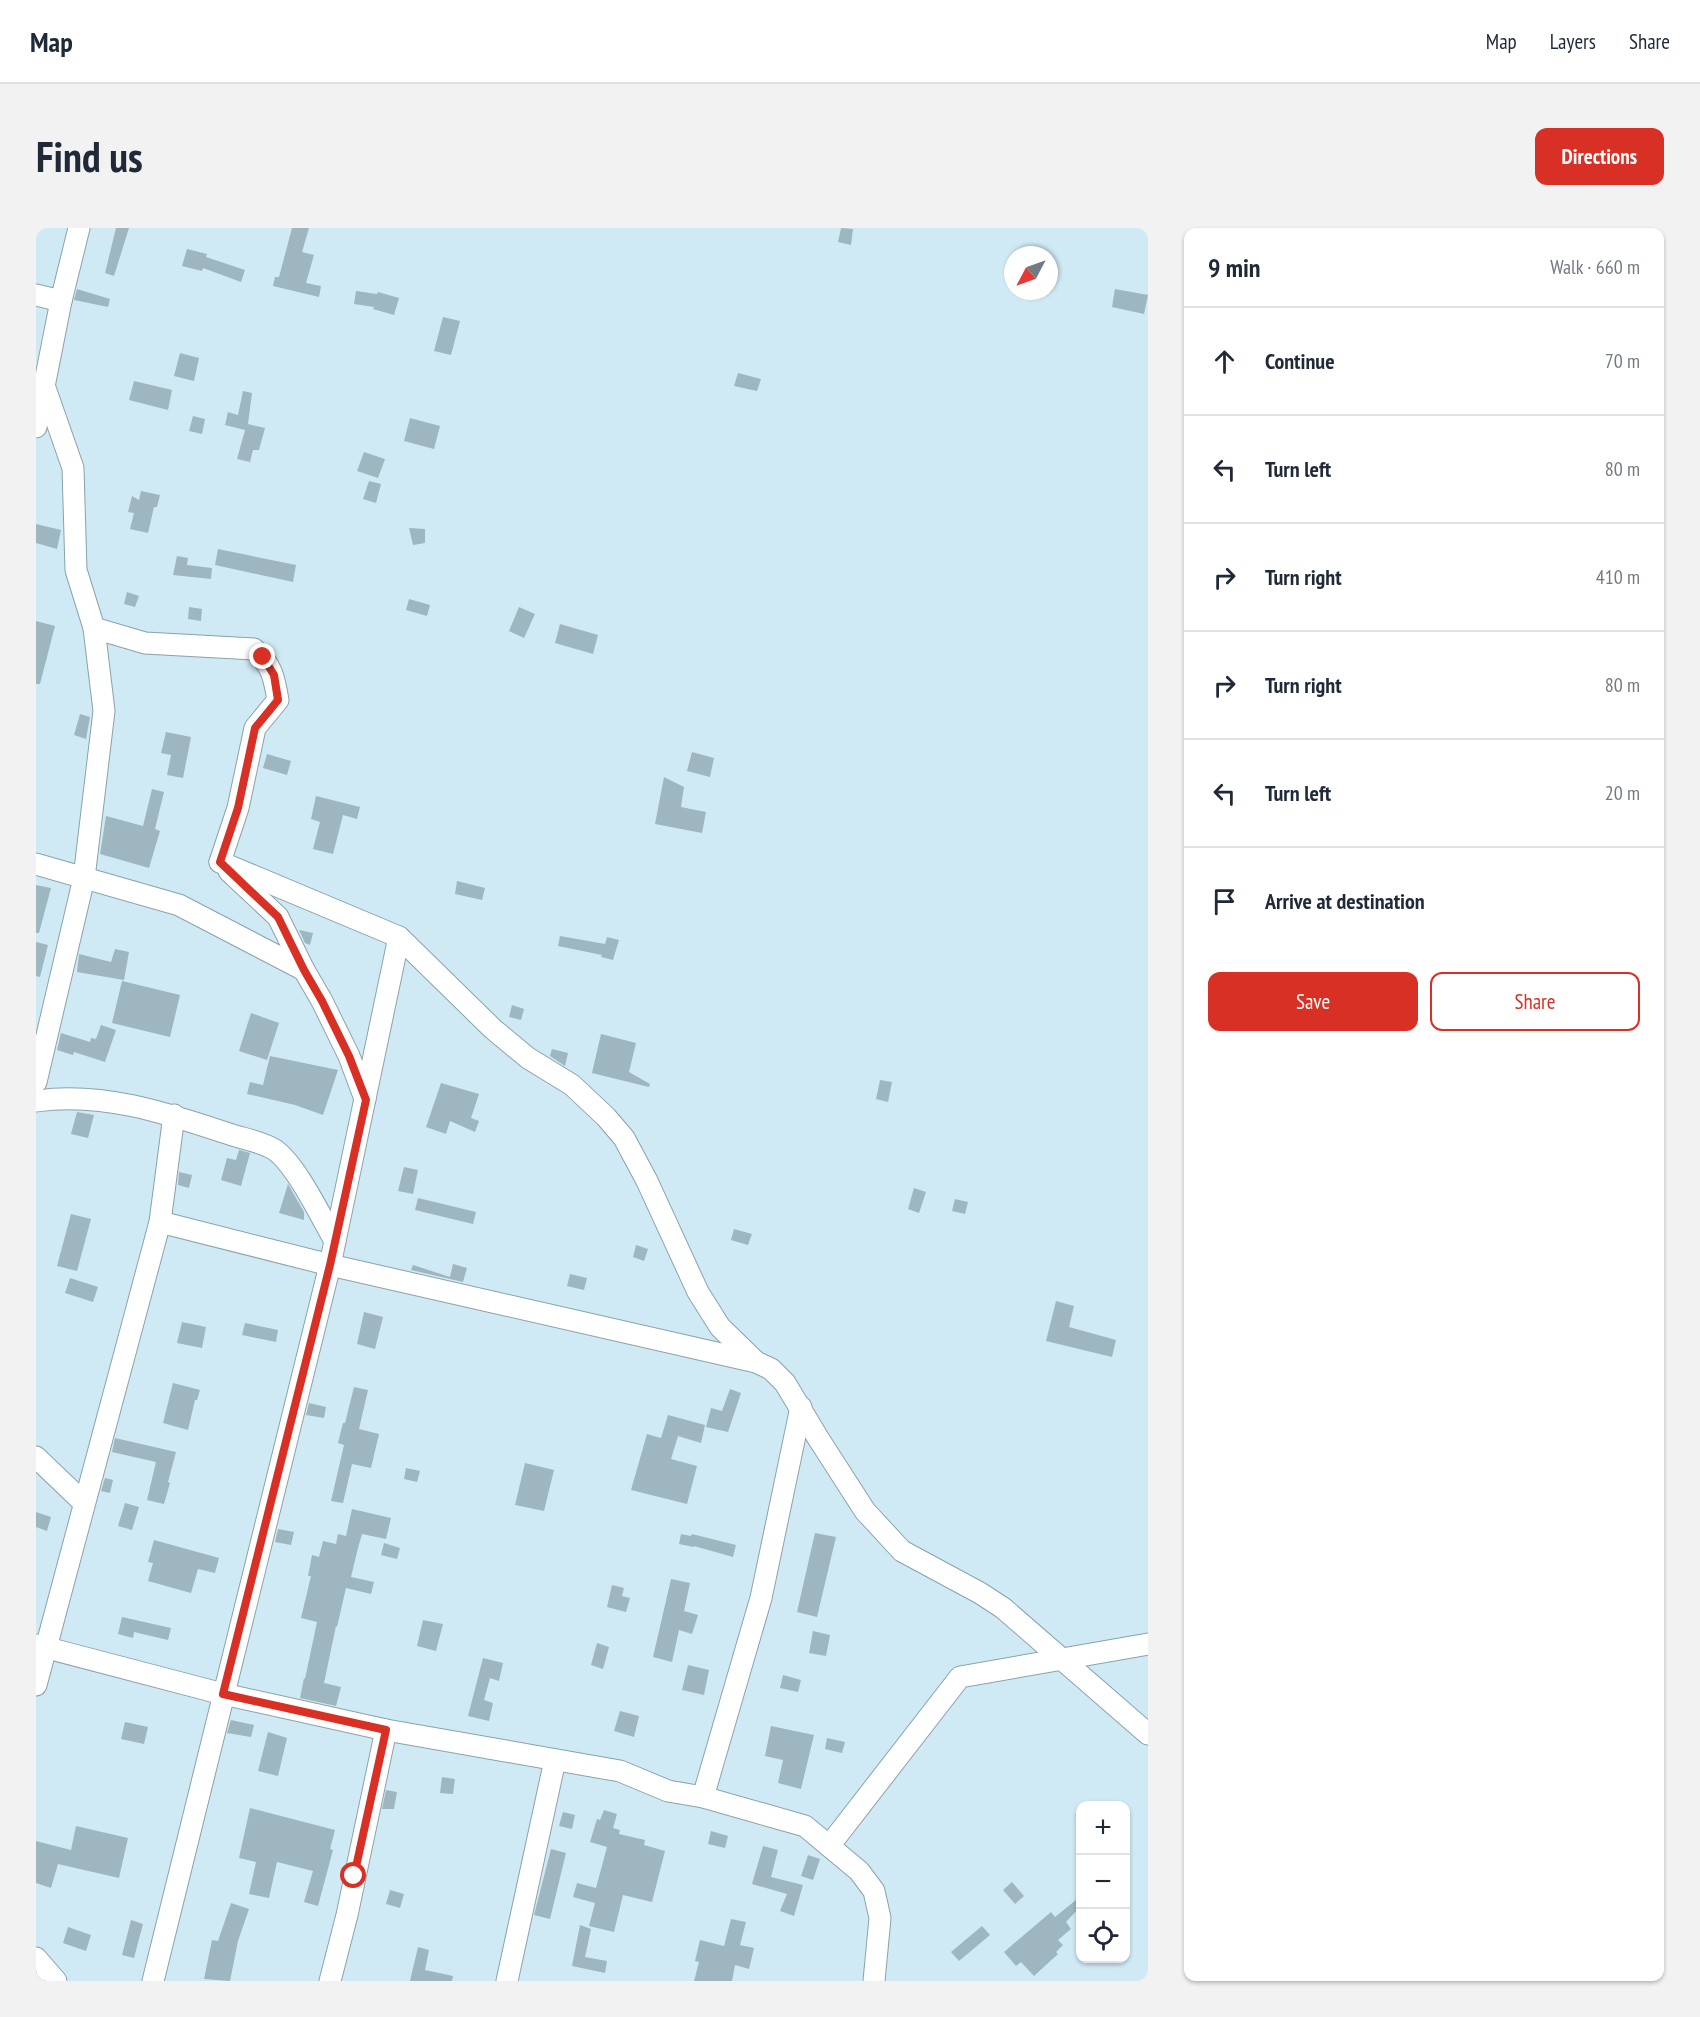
<!DOCTYPE html>
<html lang="en">
<head>
<meta charset="utf-8">
<style>
  :root { --surface:#fff; --page:#f2f2f3; --text:#1f2937; --muted:#747a83; --line:#e0e1e3; --accent:#d93025 }
  body { margin:0; font-family:"PT Sans Narrow",sans-serif; background:var(--page); color:var(--text) }
  .controls { position:absolute; right:18px; bottom:18px; display:grid; overflow:hidden; border-radius:12px; box-shadow:0 2px 4px #0004 }
  .controls button { width:54px; height:54px; display:grid; place-items:center; padding:0; border:0; border-bottom:2px solid var(--line); background:var(--surface); color:var(--text); font:30px sans-serif }
  .compass { position:absolute; left:968px; top:18px; width:54px; height:54px; border-radius:50%; background:var(--surface); box-shadow:0 2px 4px #0004; rotate:229deg }
  .stop { position:absolute; width:18px; height:18px; margin:-14px; border:4px solid #d93025; border-radius:50%; background:#fff }
  .stop.end { background:#d93025; border-color:#fff; box-shadow:0 2px 6px #0008 }
  .list { margin:0; padding:0; list-style:none }
  h2 { display:flex; justify-content:space-between; align-items:center; height:78px; margin:0; padding:0 24px; font-size:26px }
  h2 small { font-size:20px; font-weight:400; color:var(--muted) }
  .list li { display:grid; grid-template-columns:39px 1fr auto; gap:18px; align-items:center; box-sizing:border-box; height:108px; padding:0 24px; border-top:2px solid var(--line) }
  .list b { display:block; font-size:22px; white-space:nowrap }
  .list em { font-size:20px; font-style:normal; color:var(--muted) }
  .actions { display:flex; gap:12px; padding:18px 24px }
  .actions a { flex:1; padding:14px 0; border:2px solid var(--accent); border-radius:12px; text-align:center; font-size:21px; color:var(--accent) }
  .actions .main { background:var(--accent); color:#fff }
  .icon { flex:none; width:33px; height:33px; fill:none; stroke:currentColor; stroke-width:2; stroke-linecap:round; stroke-linejoin:round }
  .map { position:relative; flex:none; width:1112px; height:1753px; overflow:hidden; border-radius:12px }
  header { display:flex; align-items:center; gap:36px; box-sizing:border-box; height:84px; padding:0 30px; background:var(--surface); border-bottom:2px solid var(--line) }
  header strong { font-size:28px }
  nav { display:flex; gap:33px; margin-inline-start:auto; font-size:21px }
  .intro { display:flex; align-items:center; justify-content:space-between; box-sizing:border-box; height:144px; padding:0 36px }
  h1 { margin:0; font-size:42px }
  .button { padding:15px 27px; border-radius:12px; background:var(--accent); color:#fff; font-size:21px; font-weight:700 }
  main { display:flex; gap:36px; padding:0 36px }
  aside { flex:1; background:var(--surface); border-radius:12px; box-shadow:0 2px 4px #0004 }
  .map>svg:first-child { display:block }
  .building { fill:#9db6c0 }
  .lines { fill:none; stroke-linecap:round; stroke-linejoin:round }
  .minor-casing { stroke:#89a2ac; stroke-width:23 }
  .minor { stroke:#fff; stroke-width:21 }
  .route { stroke:#d93025; stroke-width:8 }
</style>
</head>
<body>
<header>
<strong>Map</strong>
<nav><a>Map</a><a>Layers</a><a>Share</a></nav>
</header>
<div class="intro"><h1>Find us</h1><a class="button">Directions</a></div>
<main>
<div class="map">
<svg width="1112" height="1753" viewBox="0 0 1112 1753">
  <rect width="100%" height="100%" fill="#d0eaf5"/>
  <g class="building">
    <polygon points="80,0 93,0 78,48 69,45"/>
    <polygon points="256,0 273,0 266,24 278,27 270,55 285,58 283,69 237,58 239,49 243,49"/>
    <polygon points="805,0 817,1 815,17 802,14"/>
    <polygon points="151,21 171,26 170,29 209,42 205,54 167,40 166,43 146,38"/>
    <polygon points="41,61 74,71 72,79 38,72"/>
    <polygon points="1079,61 1112,67 1108,86 1076,79"/>
    <polygon points="320,63 341,66 342,64 363,70 358,87 337,81 338,79 318,76"/>
    <polygon points="407,89 424,93 415,127 398,123"/>
    <polygon points="144,125 163,130 158,153 138,148"/>
    <polygon points="702,145 725,151 721,163 698,158"/>
    <polygon points="98,153 136,162 132,182 93,172"/>
    <polygon points="207,163 216,165 212,196 229,200 223,222 217,222 214,234 201,231 209,202 189,197 192,184 202,187"/>
    <polygon points="157,188 169,191 166,206 153,203"/>
    <polygon points="374,190 404,198 398,221 368,213"/>
    <polygon points="328,224 349,231 342,250 321,243"/>
    <polygon points="333,253 345,256 340,275 327,271"/>
    <polygon points="105,263 124,267 121,279 118,279 112,305 94,301 98,285 92,284 96,268 103,272"/>
    <polygon points="0,296 25,302 21,321 0,315"/>
    <polygon points="373,300 389,301 389,315 377,317"/>
    <polygon points="182,321 260,337 257,354 179,337"/>
    <polygon points="141,328 152,330 151,337 176,340 175,351 137,347"/>
    <polygon points="91,364 103,368 99,379 88,376"/>
    <polygon points="373,371 394,377 391,388 370,382"/>
    <polygon points="153,379 166,381 165,393 152,391"/>
    <polygon points="483,379 499,386 488,410 473,403"/>
    <polygon points="0,393 19,398 4,456 0,456"/>
    <polygon points="524,396 562,407 557,426 519,415"/>
    <polygon points="44,486 54,489 50,511 38,507"/>
    <polygon points="130,504 155,509 147,550 131,547 135,527 125,525"/>
    <polygon points="656,524 678,530 674,549 651,543"/>
    <polygon points="231,526 255,533 251,547 227,540"/>
    <polygon points="628,549 648,559 645,579 670,584 666,605 619,596"/>
    <polygon points="116,561 128,564 119,601 124,603 113,640 64,626 70,588 107,598"/>
    <polygon points="280,568 324,579 321,591 307,587 297,626 277,621 284,594 275,591"/>
    <polygon points="421,653 449,660 446,672 419,666"/>
    <polygon points="0,657 15,660 3,705 0,705"/>
    <polygon points="263,702 277,705 274,717 269,715"/>
    <polygon points="524,708 569,716 571,709 583,712 577,732 565,729 566,727 522,718"/>
    <polygon points="0,714 12,717 4,749 0,748"/>
    <polygon points="79,721 93,724 88,752 41,744 43,726 75,734"/>
    <polygon points="86,753 144,767 134,809 76,795"/>
    <polygon points="476,777 488,781 485,792 473,789"/>
    <polygon points="215,785 243,795 231,832 203,823"/>
    <polygon points="65,797 80,802 69,834 38,824 37,827 21,822 25,805 54,814 55,810 60,811"/>
    <polygon points="565,806 600,815 593,844 614,856 613,859 556,845"/>
    <polygon points="516,821 532,825 529,838 514,828"/>
    <polygon points="234,828 302,842 287,887 259,877 211,866 214,854 227,857"/>
    <polygon points="844,852 856,854 852,874 840,871"/>
    <polygon points="405,855 443,866 435,890 443,893 439,904 414,893 410,906 390,899"/>
    <polygon points="41,884 58,887 52,910 35,906"/>
    <polygon points="203,922 214,925 205,958 185,952 191,930 200,932"/>
    <polygon points="368,939 382,942 377,966 362,963"/>
    <polygon points="143,944 156,947 153,960 142,957"/>
    <polygon points="252,956 268,984 268,992 243,985"/>
    <polygon points="878,960 890,964 883,985 872,981"/>
    <polygon points="382,970 440,984 437,996 379,982"/>
    <polygon points="919,971 932,974 929,986 916,983"/>
    <polygon points="35,986 55,991 41,1043 21,1038"/>
    <polygon points="698,1001 716,1006 712,1017 695,1012"/>
    <polygon points="600,1017 612,1021 608,1033 597,1029"/>
    <polygon points="417,1036 431,1040 427,1054 375,1042 377,1037 414,1049"/>
    <polygon points="534,1046 551,1050 548,1062 531,1058"/>
    <polygon points="34,1050 62,1059 57,1074 29,1065"/>
    <polygon points="1020,1073 1038,1078 1033,1099 1080,1112 1076,1129 1010,1113"/>
    <polygon points="328,1084 347,1089 339,1121 321,1116"/>
    <polygon points="146,1094 170,1099 166,1120 141,1115"/>
    <polygon points="209,1095 242,1102 240,1114 206,1107"/>
    <polygon points="137,1155 164,1162 161,1172 159,1172 152,1202 127,1195"/>
    <polygon points="318,1159 332,1162 323,1201 343,1206 335,1240 316,1236 307,1275 295,1273 308,1217 302,1215 307,1195 309,1195"/>
    <polygon points="694,1161 705,1165 692,1204 670,1199 675,1180 686,1183"/>
    <polygon points="273,1175 290,1179 288,1190 270,1187"/>
    <polygon points="632,1187 669,1197 665,1215 642,1208 635,1231 661,1238 651,1276 595,1262 611,1206 625,1210"/>
    <polygon points="79,1210 140,1224 132,1254 134,1255 128,1276 111,1272 120,1234 76,1224"/>
    <polygon points="489,1235 518,1242 508,1283 479,1277"/>
    <polygon points="370,1240 384,1243 381,1254 368,1251"/>
    <polygon points="69,1250 77,1252 74,1265 65,1263"/>
    <polygon points="89,1275 103,1279 96,1302 82,1298"/>
    <polygon points="316,1281 355,1290 350,1311 326,1306 322,1320 315,1349 338,1354 335,1366 310,1360 301,1399 300,1398 288,1455 305,1459 300,1478 264,1470 268,1450 269,1451 281,1394 265,1390 275,1348 272,1348 276,1327 283,1329 287,1313 300,1316 302,1306 310,1308"/>
    <polygon points="0,1284 15,1289 11,1303 0,1299"/>
    <polygon points="242,1301 258,1304 255,1317 239,1314"/>
    <polygon points="779,1305 800,1309 781,1389 761,1384"/>
    <polygon points="645,1306 655,1308 656,1306 700,1317 697,1329 658,1318 658,1319 643,1316"/>
    <polygon points="118,1312 183,1330 179,1345 162,1341 155,1365 112,1353 117,1335 112,1334"/>
    <polygon points="348,1315 364,1320 361,1331 345,1327"/>
    <polygon points="635,1351 654,1355 648,1383 662,1387 656,1406 643,1402 636,1434 617,1429"/>
    <polygon points="576,1357 588,1360 586,1368 594,1370 590,1384 571,1379"/>
    <polygon points="86,1389 135,1400 132,1412 98,1404 97,1410 82,1406"/>
    <polygon points="387,1392 407,1396 400,1423 381,1418"/>
    <polygon points="777,1403 794,1407 790,1428 773,1425"/>
    <polygon points="561,1415 573,1419 567,1441 555,1437"/>
    <polygon points="447,1430 467,1435 463,1453 454,1450 448,1472 457,1475 453,1493 432,1488"/>
    <polygon points="652,1437 673,1442 668,1467 646,1462"/>
    <polygon points="747,1447 765,1452 762,1464 744,1460"/>
    <polygon points="584,1483 603,1488 598,1509 578,1503"/>
    <polygon points="195,1492 218,1497 215,1509 191,1505"/>
    <polygon points="89,1494 112,1499 108,1516 85,1511"/>
    <polygon points="735,1498 778,1507 765,1561 742,1555 747,1532 729,1528"/>
    <polygon points="232,1504 251,1510 242,1548 222,1543"/>
    <polygon points="791,1510 809,1514 806,1525 789,1521"/>
    <polygon points="406,1549 419,1551 417,1566 404,1565"/>
    <polygon points="350,1562 361,1564 358,1581 346,1581"/>
    <polygon points="214,1580 299,1602 294,1621 297,1622 282,1678 268,1674 277,1643 241,1634 233,1670 213,1666 220,1634 203,1630"/>
    <polygon points="568,1582 581,1586 577,1600 584,1602 583,1606 609,1612 608,1617 629,1623 616,1674 587,1667 578,1704 553,1698 559,1675 537,1669 541,1655 560,1660 571,1619 554,1614 561,1591 564,1592"/>
    <polygon points="527,1584 539,1587 536,1601 523,1598"/>
    <polygon points="40,1598 92,1610 83,1650 22,1636 15,1660 0,1655 0,1613 35,1622"/>
    <polygon points="675,1603 692,1608 689,1620 672,1616"/>
    <polygon points="727,1618 742,1622 735,1649 767,1657 758,1688 744,1683 751,1666 716,1656"/>
    <polygon points="515,1621 530,1625 514,1691 498,1687"/>
    <polygon points="772,1627 784,1631 777,1652 765,1648"/>
    <polygon points="976,1654 988,1668 979,1676 967,1662"/>
    <polygon points="354,1662 368,1666 364,1680 350,1676"/>
    <polygon points="1040,1672 1044,1679 1030,1694 1035,1701 1022,1712 1027,1717 1020,1724 1022,1726 998,1748 985,1734 980,1738 968,1724 1015,1684 1019,1689"/>
    <polygon points="195,1675 213,1681 202,1713 194,1753 168,1751 176,1712 182,1713"/>
    <polygon points="695,1691 710,1694 704,1717 718,1720 713,1741 699,1737 696,1753 658,1753 663,1734 659,1733 664,1712 688,1718"/>
    <polygon points="95,1692 107,1696 98,1730 86,1727"/>
    <polygon points="544,1697 555,1701 549,1729 571,1733 569,1745 536,1738"/>
    <polygon points="946,1698 954,1707 923,1733 915,1724"/>
    <polygon points="32,1699 55,1707 50,1723 27,1715"/>
    <polygon points="382,1719 393,1722 389,1742 417,1748 416,1753 374,1753"/>
  </g>
  <g class="lines">
    <g class="minor-casing">
      <g id="minor">
        <polyline points="0,67 25,73"/>
        <polyline points="0,199 25,73 43,0"/>
        <path d="M 58,400 L 109,415 L 218,421 C 236,437 238,449 242,472 L 219,500 L 202,580 L 184,634"/>
        <polyline points="184,634 363,709 457,801 492,830 536,857 570,889 588,910 611,953 662,1064 684,1099 719,1133"/>
        <polyline points="0,636 143,677 268,742 286,773 313,828 329,871"/>
        <polyline points="193,643 242,689 268,742"/>
        <polyline points="0,854 48,650 68,483 58,400 40,342 37,240 9,160"/>
        <path d="M 0,873 C 67,863 133,886 196,907 C 209,911 227,914 239,922 C 261,938 285,989 299,1013"/>
        <polyline points="124,994 294,1037 720,1134 735,1141 749,1155 782,1210 829,1283 866,1323 944,1365 967,1380 1112,1506"/>
        <polyline points="0,1229 48,1275"/>
        <polyline points="0,1417 187,1466 350,1502 584,1543 632,1563 667,1569 769,1598 823,1643 838,1663 844,1690 838,1753"/>
        <polyline points="0,1457 124,994 138,887"/>
        <polyline points="667,1569 725,1370 765,1179"/>
        <polyline points="793,1618 924,1449 1112,1416"/>
        <polyline points="0,1730 20,1753"/>
        <polyline points="117,1753 294,1037 363,709"/>
        <polyline points="294,1753 311,1687 350,1502"/>
        <polyline points="471,1753 519,1532"/>
      </g>
    </g>
    <use href="#minor" class="minor"/>
  </g>
  <g class="lines">
    <polyline class="route" points="227,429 238,447 242,472 219,500 202,580 184,634 242,689 268,742 286,773 313,828 330,872 294,1037 187,1466 350,1502 318,1648"/>
  </g>
</svg>
<div class="controls">
<button>+</button>
<button>−</button>
<button><svg class="icon" aria-label="locate" viewBox="0 0 24 24"><circle cx="12" cy="12" r="6"/><path d="M12 2v4M12 18v4M2 12h4M18 12h4"/></svg></button>
</div>
<svg class="compass" viewBox="-18 -18 36 36"><path d="M0-13l5 13h-10z" fill="#e53935"/><path d="M0 13l5-13h-10z" fill="#747a83"/></svg>
<div class="stop" style="left:318px;top:1648px"></div>
<div class="stop end" style="left:227px;top:429px"></div>
</div>
<aside>
<h2>9 min<small>Walk · 660 m</small></h2>
<ul class="list">
<li><svg class="icon" aria-label="ahead" viewBox="0 0 24 24"><path d="M12 20V5M6 11l6-6 6 6"/></svg><div><b>Continue</b></div><em>70 m</em></li>
<li><svg class="icon" aria-label="left" viewBox="0 0 24 24"><path d="M17 20v-9H6M10 6l-5 5 5 5"/></svg><div><b>Turn left</b></div><em>80 m</em></li>
<li><svg class="icon" aria-label="right" viewBox="0 0 24 24"><path d="M7 20v-9h11M14 6l5 5-5 5"/></svg><div><b>Turn right</b></div><em>410 m</em></li>
<li><svg class="icon" aria-label="right" viewBox="0 0 24 24"><path d="M7 20v-9h11M14 6l5 5-5 5"/></svg><div><b>Turn right</b></div><em>80 m</em></li>
<li><svg class="icon" aria-label="left" viewBox="0 0 24 24"><path d="M17 20v-9H6M10 6l-5 5 5 5"/></svg><div><b>Turn left</b></div><em>20 m</em></li>
<li><svg class="icon" aria-label="arrive" viewBox="0 0 24 24"><path d="M6 21V4h12l-3 4 3 4H6"/></svg><div><b>Arrive at destination</b></div></li>
</ul>
<div class="actions"><a class="main">Save</a><a>Share</a></div>
</aside>
</main>
</body>
</html>
